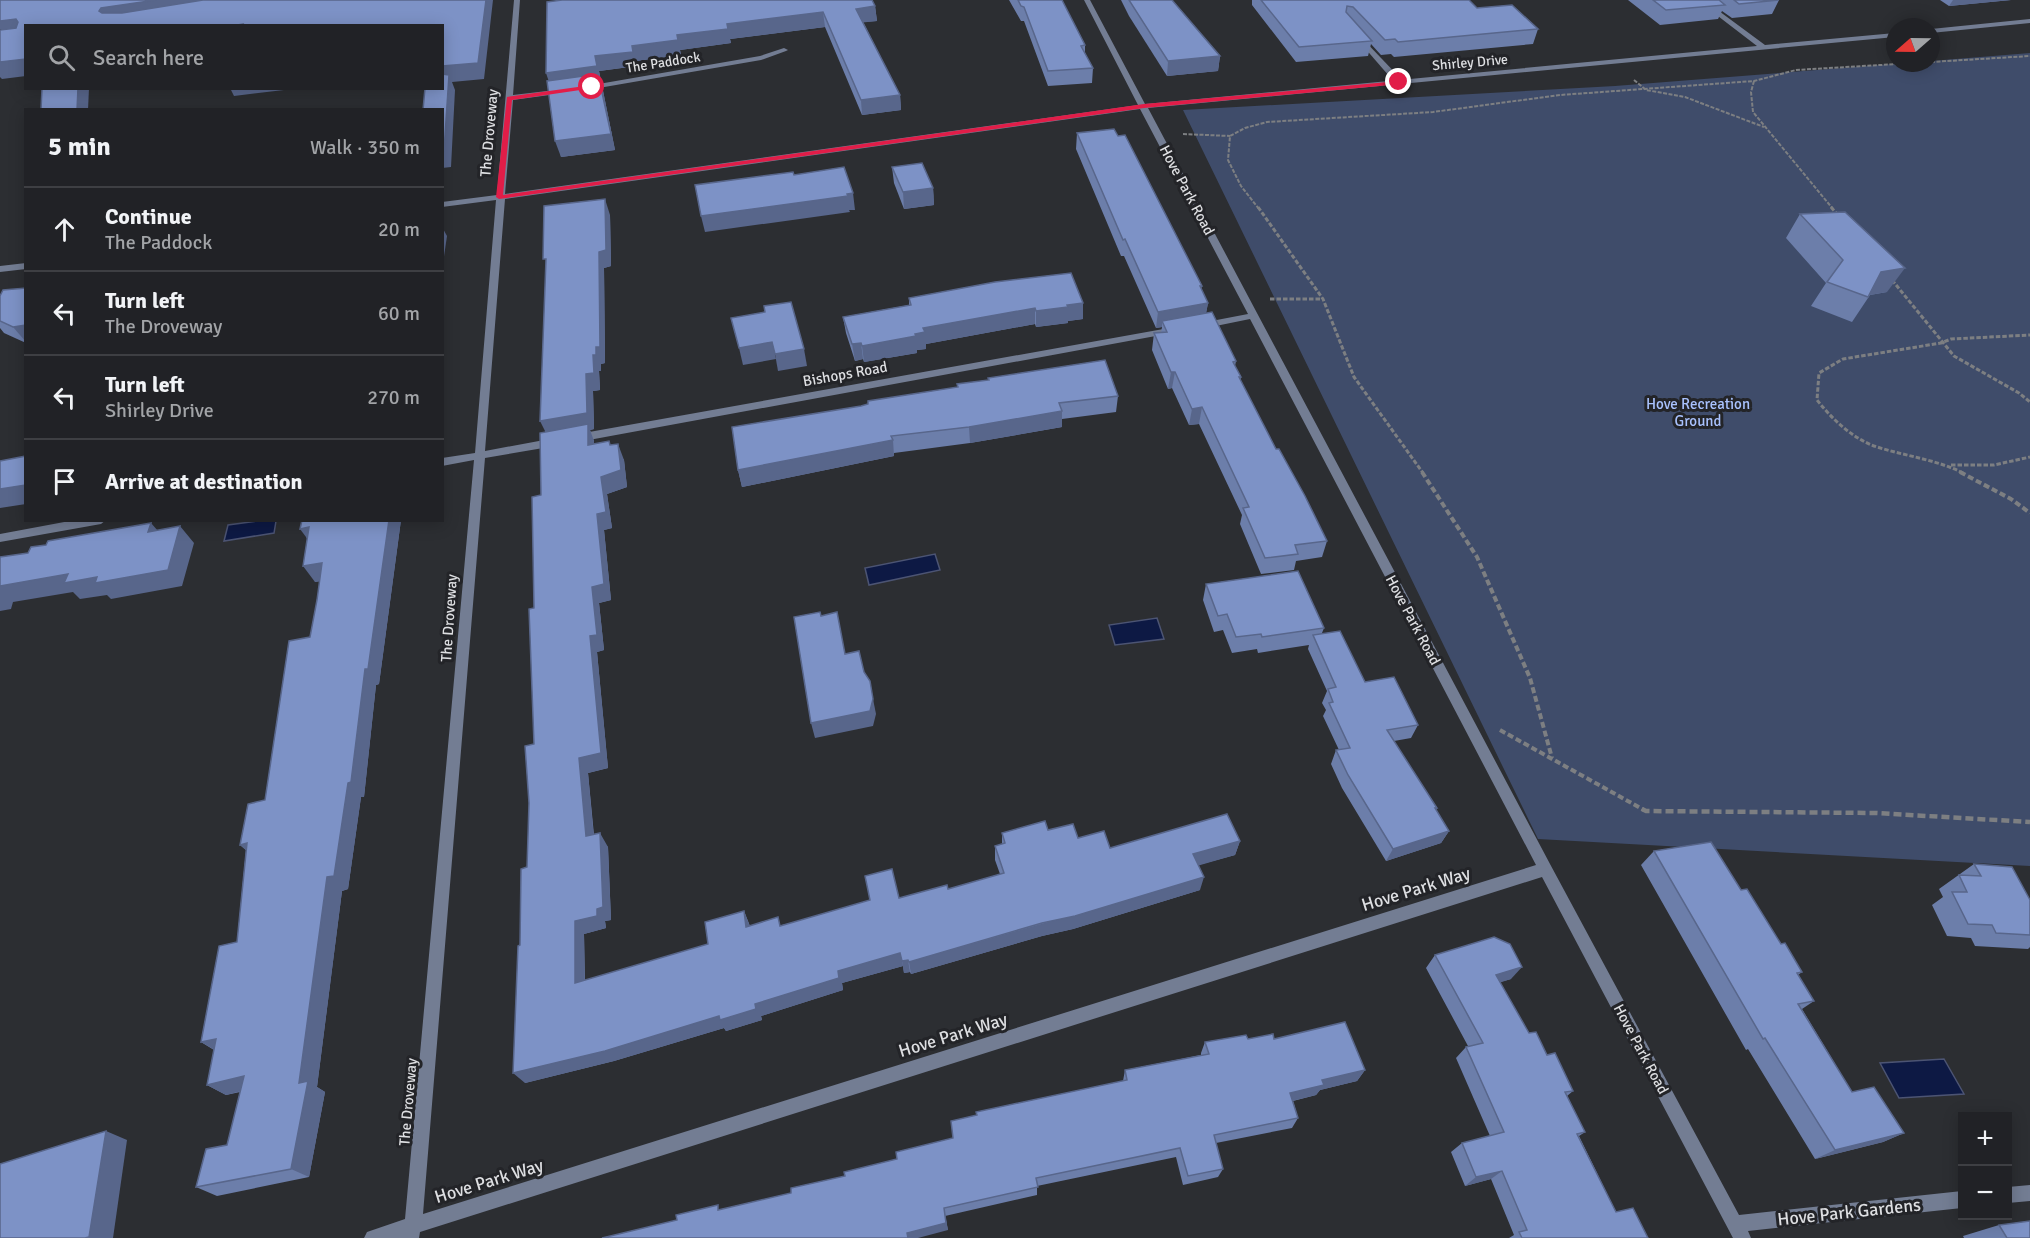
<!DOCTYPE html>
<html lang="en">
<head>
<meta charset="utf-8">
<style>
  :root { --surface:#212226; --page:#292a2e; --text:#f1f3f6; --muted:#a2a4a7; --line:#3e3f43 }
  body { margin:0; font-family:Signika,sans-serif; background:var(--page); color:var(--text) }
  .controls { position:absolute; right:18px; bottom:18px; display:grid; overflow:hidden; border-radius:0px; box-shadow:0 3px 15px #0003 }
  .controls button { width:54px; height:54px; display:grid; place-items:center; padding:0; border:0; border-bottom:2px solid var(--line); background:var(--surface); color:var(--text); font:30px sans-serif }
  .compass { position:absolute; left:1886px; top:18px; width:54px; height:54px; border-radius:50%; background:var(--surface); box-shadow:0 3px 15px #0003; rotate:250deg }
  .stop { position:absolute; width:18px; height:18px; margin:-14px; border:4px solid #e11d48; border-radius:50%; background:#fff }
  .stop.end { background:#e11d48; border-color:#fff; box-shadow:0 2px 6px #0008 }
  .list { margin:0; padding:0; list-style:none }
  h2 { display:flex; justify-content:space-between; align-items:center; height:78px; margin:0; padding:0 24px; font-size:26px }
  h2 small { font-size:20px; font-weight:400; color:var(--muted) }
  .list li { display:grid; grid-template-columns:39px 1fr auto; gap:18px; align-items:center; box-sizing:border-box; height:84px; padding:0 24px; border-top:2px solid var(--line) }
  .list b { display:block; font-size:22px; white-space:nowrap }
  .list p { margin:0; font-size:20px; white-space:nowrap; color:var(--muted) }
  .list em { font-size:20px; font-style:normal; color:var(--muted) }
  .icon { flex:none; width:33px; height:33px; fill:none; stroke:currentColor; stroke-width:2; stroke-linecap:round; stroke-linejoin:round }
  .map { position:relative; flex:none; width:2030px; height:1238px; overflow:hidden }
  .search { position:absolute; background:var(--surface); box-shadow:0 3px 15px #0003; left:24px; top:24px; width:420px; height:66px; display:flex; align-items:center; gap:15px; box-sizing:border-box; padding:0 21px; border-radius:0px; color:var(--muted); font-size:22px }
  .panel { position:absolute; background:var(--surface); box-shadow:0 3px 15px #0003; left:24px; top:108px; width:420px; height:414px; border-radius:0px }
  .map>svg:first-child { display:block }
  .green { fill:#3f4c6a }
  .water { fill:#0d1944; stroke:#4c5473; stroke-width:1.5 }
  .lines { fill:none; stroke-linecap:round; stroke-linejoin:round }
  .path-far3 { stroke:#7d7f82; stroke-width:2; stroke-dasharray:4 1.5; stroke-linecap:butt }
  .path-far2 { stroke:#7d7f82; stroke-width:3; stroke-dasharray:4.5 2; stroke-linecap:butt }
  .path-far1 { stroke:#7d7f82; stroke-width:4; stroke-dasharray:6 3; stroke-linecap:butt }
  .path { stroke:#7d7f82; stroke-width:4.5; stroke-dasharray:8 4; stroke-linecap:butt }
  .lane { fill:#737d93; fill-rule:evenodd }
  .street { fill:#737d93; fill-rule:evenodd }
  .wall { fill:#6c7eaa }
  .shaded-wall { fill:#58668b }
  .building { fill:#7d92c6; stroke:#58668b; stroke-width:1.5 }
  .route { fill:#e11d48 }
  .labels { text-anchor:middle; stroke-width:6; stroke-linejoin:round; paint-order:stroke }
  .far-street-label { font-size:14px; fill:#dedfe2; stroke:#232428 }
  .street-label { font-size:15px; fill:#dedfe2; stroke:#232428 }
  .park-label { font-size:15px; fill:#a9c2fe; stroke:#232428 }
  .near-street-label { font-size:18px; fill:#dedfe2; stroke:#232428 }
</style>
</head>
<body>
<div class="map">
<svg width="2030" height="1238" viewBox="0 0 2030 1238">
  <rect width="100%" height="100%" fill="#2c2e32"/>
  <polygon class="green" points="2030,53 2030,866 1538,839 1183,110 1615,86 1906,63 1931,63 1931,61"/>
  <g class="water">
    <polygon points="257,521 276,521 274,533 224,541 228,525"/>
    <polygon points="935,554 940,570 869,585 865,568"/>
    <polygon points="1157,618 1164,639 1115,645 1109,625"/>
    <polygon points="1944,1059 1964,1094 1899,1098 1880,1063"/>
  </g>
  <g class="lines">
    <g class="path-far3">
      <polyline points="1931,62 2030,56"/>
      <polyline points="1634,80 1646,90 1685,97 1764,127"/>
      <polyline points="1754,81 1751,92 1753,112 1833,209"/>
      <polyline points="1183,134 1230,136"/>
      <polyline points="1259,209 1241,186 1228,160 1230,136 1245,128 1267,122 1433,112 1560,95 1754,81 1796,70 1914,63"/>
    </g>
    <g class="path-far2">
      <polyline points="1258,207 1323,299 1354,377 1423,473"/>
      <polyline points="1831,207 1837,214"/>
      <polyline points="1892,280 1954,356 2019,393 2030,402"/>
      <polyline points="1270,299 1323,299"/>
      <polyline points="1951,465 1994,465 2030,457"/>
      <path d="M 1963,473 C 1935,459 1904,456 1874,446 C 1851,437 1832,419 1817,400 L 1819,373 L 1843,359 L 1941,343 L 1951,339 L 2030,335"/>
    </g>
    <g class="path-far1">
      <polyline points="1422,472 1477,557 1530,678 1552,758"/>
      <polyline points="1960,472 2011,499 2030,513"/>
      <polyline points="1500,730 1644,810"/>
    </g>
    <polyline class="path" points="1642,809 1646,811 1876,813 2030,822"/>
    <polygon class="lane" points="1357,37 1361,37 1402,80 1402,84 1396,84 1357,39"/>
    <g class="street">
      <path d="M 514,0 L 520,0 L 513,95 L 564,89 L 568,91 L 564,93 L 513,100 L 505,194 L 1138,105 L 1084,0 L 1090,0 L 1145,104 L 1757,46 L 1697,0 L 1704,0 L 1765,45 L 1895,33 L 1895,37 L 1148,108 L 1550,864 L 1739,1215 L 1962,1191 L 1962,1208 L 1748,1231 L 1751,1238 L 1733,1238 L 1542,877 L 420,1232 L 419,1238 L 364,1238 L 367,1232 L 405,1219 L 474,460 L 442,466 L 442,458 L 475,453 L 496,200 L 442,207 L 442,202 L 497,195 ZM 1140,109 L 1248,314 L 1201,323 L 1196,326 L 1201,329 L 1250,319 L 1536,865 L 423,1214 L 485,458 L 555,446 L 560,442 L 555,438 L 485,451 L 505,199 Z"/>
      <polygon points="2030,19 2030,23 1931,33 1931,29"/>
      <polygon points="784,48 788,50 786,51 761,60 587,90 583,88 587,86 760,56"/>
      <polygon points="26,263 26,269 0,272 0,266"/>
      <polygon points="1169,328 1172,329 1172,333 578,442 573,438 578,434"/>
      <polygon points="75,520 106,520 101,524 0,542 0,534"/>
      <polygon points="2030,1185 2030,1201 2008,1203 2008,1187"/>
    </g>
  </g>
  <g class="wall">
    <polygon points="1009,0 1062,0 1085,45 1085,53 1093,68 1092,83 1048,86 1024,21 1021,21"/>
    <polygon points="1121,0 1172,0 1220,56 1218,71 1167,76 1129,16"/>
    <polygon points="1252,0 1469,0 1477,8 1538,29 1533,44 1394,57 1391,54 1381,55 1371,44 1368,56 1296,62 1252,5"/>
    <polygon points="1628,0 1779,0 1772,14 1732,18 1722,11 1718,19 1660,25"/>
    <polygon points="1940,0 2011,0 1949,6"/>
    <polygon points="562,1 875,6 877,21 863,22 900,95 901,110 862,115 825,27 730,39 731,43 680,50 681,55 636,61 637,66 599,71 615,150 561,157 549,81"/>
    <polygon points="1077,133 1202,286 1201,289 1208,303 1206,313 1236,361 1235,366 1241,377 1240,381 1276,449 1327,541 1322,557 1296,561 1294,570 1261,574 1240,524 1242,515 1199,424 1189,425 1172,388 1168,389 1152,350 1154,333 1161,333 1162,327 1156,328 1124,256 1121,256 1076,149"/>
    <polygon points="892,167 933,188 934,205 904,209 894,183"/>
    <polygon points="1800,214 1887,292 1870,295 1852,322 1811,306 1826,283 1786,238"/>
    <polygon points="610,215 611,266 604,268 605,363 601,364 601,371 599,371 600,390 593,391 594,429 590,430 594,441 594,444 611,445 624,460 627,487 607,494 612,528 604,530 611,600 599,603 604,650 597,652 608,768 588,773 594,835 608,847 611,920 605,921 606,928 584,934 585,981 708,944 744,911 750,926 782,925 899,898 948,889 1000,874 995,860 995,846 1002,844 1002,833 1048,830 1078,838 1110,848 1240,841 1235,855 1198,865 1200,890 1073,929 1042,936 911,974 910,972 904,973 903,966 842,983 843,990 761,1016 762,1020 726,1031 724,1028 614,1061 525,1083 520,945 527,867 534,744 534,608 545,432 546,266"/>
    <polygon points="26,288 26,343 4,333 0,328 0,294 1,295"/>
    <polygon points="909,298 1083,303 1083,319 1068,321 1068,323 1036,327 1035,324 926,344 926,349 917,350 917,353 864,362 863,359 855,361 846,333 843,317 909,305"/>
    <polygon points="988,378 1118,396 1116,412 1062,419 1062,427 970,443 894,453 894,456 742,487 738,470 861,406 958,387 957,384 988,380"/>
    <polygon points="302,520 401,520 379,684 376,685 364,797 361,797 348,889 342,891 317,1087 325,1092 309,1177 217,1196 196,1187 227,1145 240,1092 226,1095 207,1085 214,1050 201,1042 237,942 246,850 240,845 265,800 310,637 317,600 320,581 315,582 307,539"/>
    <polygon points="1206,584 1324,628 1322,633 1365,682 1418,725 1411,738 1394,741 1437,808 1436,810 1449,831 1441,843 1386,861 1342,788 1331,764 1336,750 1339,750 1323,716 1326,710 1322,703 1327,691 1308,649 1309,645 1258,653 1257,649 1232,653 1223,630 1214,632 1203,600"/>
    <polygon points="1654,851 1741,890 1802,972 1798,975 1814,1001 1802,1009 1852,1092 1904,1133 1883,1142 1815,1159 1748,1049 1746,1050 1641,865"/>
    <polygon points="1974,864 2030,900 2030,947 2028,949 1975,946 1971,938 1947,936 1932,905 1943,897 1939,889"/>
    <polygon points="1435,955 1511,979 1500,982 1529,1033 1547,1055 1573,1091 1567,1096 1585,1132 1579,1136 1616,1212 1648,1238 1509,1238 1514,1235 1491,1179 1465,1186 1451,1152 1462,1143 1490,1136 1456,1058 1466,1047 1468,1046 1426,968"/>
    <polygon points="1248,1039 1274,1039 1365,1070 1357,1081 1320,1090 1316,1095 1293,1101 1298,1118 1292,1128 1216,1143 1223,1169 1218,1177 1183,1185 1176,1157 1037,1186 1037,1195 945,1216 948,1230 722,1209 791,1193 897,1159 953,1138 1123,1081 1125,1070 1201,1055 1201,1053 1205,1042"/>
    <polygon points="1999,1225 2030,1238 1964,1238 1963,1236"/>
  </g>
  <g class="shaded-wall">
    <polygon points="156,0 261,0 111,24 99,11 101,8"/>
    <polygon points="486,0 493,0 484,79 452,82 455,90 451,167 442,168 442,55"/>
    <polygon points="1953,0 2011,0 1949,6"/>
    <polygon points="875,6 877,21 858,23 856,9"/>
    <polygon points="823,12 825,27 730,39 731,43 680,50 681,55 636,61 637,66 599,71 615,150 561,157 555,141 551,88 546,73 595,56 677,35 727,24"/>
    <polygon points="0,14 16,19 26,35 7,37 2,29 0,29"/>
    <polygon points="1220,56 1218,71 1167,76 1168,61"/>
    <polygon points="26,59 26,76 2,79 0,77 0,62"/>
    <polygon points="78,88 89,88 88,110 77,110"/>
    <polygon points="230,88 301,88 234,96"/>
    <polygon points="900,95 901,110 862,115 861,100"/>
    <polygon points="933,188 934,205 904,209 903,192"/>
    <polygon points="853,193 855,210 849,210 850,212 705,232 701,216"/>
    <polygon points="605,199 610,215 611,266 604,268 605,363 601,364 601,371 599,371 600,390 593,391 594,429 590,430 594,441 594,462 548,437 540,421 586,374 593,355 599,252"/>
    <polygon points="442,227 447,236 442,270"/>
    <polygon points="1905,268 1887,292 1864,296 1881,272"/>
    <polygon points="1083,303 1083,319 1068,321 1068,323 1036,327 1036,311 1067,305"/>
    <polygon points="1208,303 1205,319 1162,321 1162,327 1156,328 1158,312"/>
    <polygon points="1035,308 1035,324 926,344 926,349 917,350 917,353 864,362 862,346 915,334 923,328"/>
    <polygon points="26,325 26,342 13,327"/>
    <polygon points="772,342 776,359 743,365 739,348"/>
    <polygon points="861,343 863,359 855,361 852,344"/>
    <polygon points="804,349 807,366 778,371 775,354"/>
    <polygon points="1171,372 1175,372 1172,388 1168,389"/>
    <polygon points="1202,407 1199,424 1189,425 1192,409"/>
    <polygon points="1062,411 1062,427 970,443 969,427"/>
    <polygon points="893,440 894,456 742,487 738,470"/>
    <polygon points="618,444 624,460 627,487 607,494 612,528 604,530 611,600 599,603 604,650 597,652 608,768 588,773 595,850 586,836 579,758 590,636 592,587 601,477"/>
    <polygon points="26,485 26,504 0,508 0,489"/>
    <polygon points="389,520 401,520 379,684 376,685 364,797 361,797 348,889 342,891 317,1087 325,1092 309,1177 291,1169 299,1083 327,877 365,669"/>
    <polygon points="151,523 165,539 148,532"/>
    <polygon points="180,526 194,543 182,586 111,599 107,595 80,599 73,592 13,602 11,609 0,611 0,586"/>
    <polygon points="309,527 312,545 300,529"/>
    <polygon points="322,563 334,579 315,582 303,566"/>
    <polygon points="873,699 876,714 873,726 815,738 811,723"/>
    <polygon points="1449,831 1441,843 1386,861 1393,849"/>
    <polygon points="600,833 608,847 611,920 605,921 606,928 584,934 585,995 575,983 575,921"/>
    <polygon points="1240,841 1235,855 1190,868 1193,854"/>
    <polygon points="247,843 256,859 240,845"/>
    <polygon points="1204,877 1200,890 1073,929 1042,936 911,974 909,962"/>
    <polygon points="744,911 749,924 752,939 746,927"/>
    <polygon points="900,953 903,966 842,983 843,990 761,1016 762,1020 726,1031 724,1028 614,1061 525,1083 513,1073 755,1004 838,971"/>
    <polygon points="908,960 910,972 904,973 902,961"/>
    <polygon points="1522,967 1511,979 1486,987 1496,975"/>
    <polygon points="216,1039 220,1053 201,1042"/>
    <polygon points="1365,1070 1357,1081 1320,1090 1316,1095 1284,1103 1290,1093 1322,1080"/>
    <polygon points="244,1076 261,1086 226,1095 207,1085"/>
    <polygon points="106,1131 127,1140 113,1238 85,1238"/>
    <polygon points="1904,1133 1883,1142 1815,1159 1835,1150"/>
    <polygon points="1502,1171 1491,1179 1465,1186 1476,1177"/>
    <polygon points="944,1208 948,1230 918,1238 908,1238 907,1233"/>
  </g>
  <g class="building">
    <polygon points="0,0 156,0 101,8 99,11 102,13 122,13 203,0 486,0 478,63 442,66 442,26 242,26 243,24 232,26 26,26 26,59 0,62 0,30 16,28 18,22 16,19 0,21"/>
    <polygon points="562,0 872,0 875,6 856,9 900,95 861,100 823,12 727,24 728,29 677,35 678,40 632,46 633,52 595,56 597,66 546,73 547,2"/>
    <polygon points="1018,0 1062,0 1085,45 1081,46 1093,68 1048,71 1024,7 1021,6"/>
    <polygon points="1129,0 1172,0 1220,56 1168,61"/>
    <polygon points="1261,0 1469,0 1477,8 1512,5 1538,29 1398,42 1395,39 1385,40 1353,7 1347,6 1346,12 1372,41 1299,47"/>
    <polygon points="1653,0 1719,0 1725,5 1666,10"/>
    <polygon points="1734,0 1779,0 1739,4"/>
    <polygon points="442,74 449,75 444,151 442,152 442,110 423,110 425,88 442,88"/>
    <polygon points="598,74 611,134 555,141 547,81"/>
    <polygon points="42,88 78,88 77,110 41,110"/>
    <polygon points="1114,129 1118,136 1125,135 1202,286 1200,286 1208,303 1158,312 1125,239 1123,240 1077,133"/>
    <polygon points="922,163 933,188 903,192 892,167"/>
    <polygon points="844,167 853,193 847,194 848,196 701,216 695,185 793,172 794,175"/>
    <polygon points="605,199 606,250 599,252 600,347 596,347 596,355 593,355 594,373 586,374 587,413 540,421 546,259 543,259 544,206"/>
    <polygon points="1845,212 1905,268 1881,272 1868,297 1827,282 1843,260 1800,214"/>
    <polygon points="1071,273 1083,303 1067,305 1068,307 1036,311 1035,308 923,328 925,332 915,334 916,336 862,346 861,343 852,344 843,317 911,305 909,298 995,282"/>
    <polygon points="26,288 26,325 13,327 0,321 0,296 3,290"/>
    <polygon points="791,302 804,349 775,354 772,342 739,348 731,318 765,312 764,306"/>
    <polygon points="1212,312 1236,361 1233,362 1241,377 1239,377 1276,449 1279,449 1305,496 1327,541 1295,545 1298,554 1265,558 1243,508 1249,507 1202,407 1192,409 1175,372 1171,372 1154,333 1167,332 1162,321"/>
    <polygon points="1105,360 1118,396 1059,403 1062,411 969,427 891,436 893,440 738,470 732,427 861,406 868,404 868,401 958,387 957,384 989,380 988,378"/>
    <polygon points="588,424 588,445 609,441 610,445 618,444 621,470 601,477 606,512 597,514 604,584 592,587 597,635 590,636 601,753 579,758 586,836 600,833 603,907 597,909 597,916 575,921 575,983 708,944 705,922 744,911 746,927 778,917 780,926 870,900 865,876 892,869 899,898 947,885 948,889 1004,873 995,846 1005,843 1002,833 1045,821 1048,830 1073,824 1078,838 1104,831 1110,848 1227,814 1240,841 1193,854 1204,877 1075,916 1042,923 909,962 908,960 902,961 900,953 838,971 839,978 755,1004 756,1009 720,1020 719,1016 605,1051 513,1073 518,946 520,945 521,869 527,867 529,803 525,746 534,744 529,609 534,608 532,497 541,495 540,433"/>
    <polygon points="26,456 26,485 0,489 0,461"/>
    <polygon points="302,520 389,520 368,669 365,669 351,782 348,783 334,876 327,877 299,1083 308,1081 291,1169 196,1187 206,1149 227,1145 244,1076 207,1085 216,1039 201,1042 219,946 237,942 247,843 240,845 248,804 265,800 289,641 310,637 317,600 322,563 303,566 309,527 300,529"/>
    <polygon points="151,523 148,532 180,526 168,570 95,583 97,577 64,583 68,574 0,586 0,557 28,553 31,547 46,545 48,541"/>
    <polygon points="1298,571 1324,628 1262,637 1261,634 1236,637 1227,614 1218,616 1206,584"/>
    <polygon points="820,612 821,616 837,612 845,654 859,651 864,672 870,681 873,699 870,711 811,723 794,617"/>
    <polygon points="1340,631 1365,682 1394,677 1418,725 1387,730 1437,808 1435,808 1449,831 1393,849 1348,775 1336,750 1350,748 1329,703 1333,702 1328,689 1336,687 1313,635"/>
    <polygon points="1711,842 1741,890 1747,889 1781,944 1785,943 1802,972 1797,973 1814,1001 1798,1004 1852,1092 1874,1087 1904,1133 1835,1150 1765,1038 1763,1039 1654,851"/>
    <polygon points="1974,864 2012,867 2030,900 2030,935 1996,933 1992,925 1968,924 1952,892 1967,892 1959,875 1981,876"/>
    <polygon points="1494,937 1510,944 1522,967 1496,975 1529,1033 1536,1032 1547,1055 1555,1053 1573,1091 1565,1092 1585,1132 1577,1134 1616,1212 1633,1208 1648,1238 1522,1238 1519,1232 1527,1230 1502,1171 1476,1177 1462,1143 1504,1132 1466,1047 1483,1043 1435,955"/>
    <polygon points="1345,1022 1365,1070 1322,1080 1324,1085 1290,1093 1298,1118 1214,1135 1223,1169 1188,1176 1180,1148 1036,1178 1038,1187 944,1208 946,1223 907,1233 908,1238 602,1238 677,1220 676,1215 718,1205 718,1210 791,1193 791,1188 845,1176 844,1172 897,1159 896,1152 953,1138 951,1121 977,1115 976,1112 1127,1080 1125,1070 1209,1054 1205,1042 1246,1035 1248,1039 1273,1034 1274,1039"/>
    <polygon points="106,1131 89,1237 85,1238 0,1238 0,1164"/>
    <polygon points="2030,1221 2030,1238 2007,1238 1999,1225"/>
  </g>
  <polygon class="route" points="1399,81 1401,84 1144,108 499,199 496,197 507,97 592,85 594,88 512,100 503,195 1144,104"/>
  <g class="labels">
    <g class="far-street-label">
      <text transform="translate(663 62) rotate(-9)" y="5">The Paddock</text>
      <text transform="translate(1470 62) rotate(-5)" y="5">Shirley Drive</text>
    </g>
    <g class="street-label">
      <text transform="translate(489 133) rotate(-85)" y="5">The Droveway</text>
      <text transform="translate(1187 190) rotate(62)" y="5">Hove Park Road</text>
      <text transform="translate(845 374) rotate(-10)" y="5">Bishops Road</text>
      <text transform="translate(449 618) rotate(-86)" y="5">The Droveway</text>
      <text transform="translate(1413 620) rotate(62)" y="5">Hove Park Road</text>
      <text transform="translate(1641 1049) rotate(62)" y="5">Hove Park Road</text>
      <text transform="translate(408 1102) rotate(-85)" y="5">The Droveway</text>
    </g>
    <g class="park-label">
      <text x="1698" y="409">Hove Recreation<tspan x="1698" dy="17">Ground</tspan></text>
    </g>
    <g class="near-street-label">
      <text transform="translate(1416 889) rotate(-17)" y="6">Hove Park Way</text>
      <text transform="translate(953 1035) rotate(-17)" y="6">Hove Park Way</text>
      <text transform="translate(489 1181) rotate(-17)" y="6">Hove Park Way</text>
      <text transform="translate(1849 1212) rotate(-6)" y="6">Hove Park Gardens</text>
    </g>
  </g>
</svg>
<div class="controls">
<button>+</button>
<button>−</button>
</div>
<svg class="compass" viewBox="-18 -18 36 36"><path d="M0-13l5 13h-10z" fill="#e53935"/><path d="M0 13l5-13h-10z" fill="#a2a4a7"/></svg>
<div class="stop" style="left:592px;top:87px"></div>
<div class="stop end" style="left:1399px;top:82px"></div>
<div class="search"><svg class="icon" aria-label="search" viewBox="0 0 24 24"><circle cx="10" cy="10" r="6"/><path d="M15 15l6 6"/></svg>Search here</div>
<section class="panel">
<h2>5 min<small>Walk · 350 m</small></h2>
<ul class="list">
<li><svg class="icon" aria-label="ahead" viewBox="0 0 24 24"><path d="M12 20V5M6 11l6-6 6 6"/></svg><div><b>Continue</b><p>The Paddock</p></div><em>20 m</em></li>
<li><svg class="icon" aria-label="left" viewBox="0 0 24 24"><path d="M17 20v-9H6M10 6l-5 5 5 5"/></svg><div><b>Turn left</b><p>The Droveway</p></div><em>60 m</em></li>
<li><svg class="icon" aria-label="left" viewBox="0 0 24 24"><path d="M17 20v-9H6M10 6l-5 5 5 5"/></svg><div><b>Turn left</b><p>Shirley Drive</p></div><em>270 m</em></li>
<li><svg class="icon" aria-label="arrive" viewBox="0 0 24 24"><path d="M6 21V4h12l-3 4 3 4H6"/></svg><div><b>Arrive at destination</b></div></li>
</ul>
</section>
</div>
</body>
</html>
